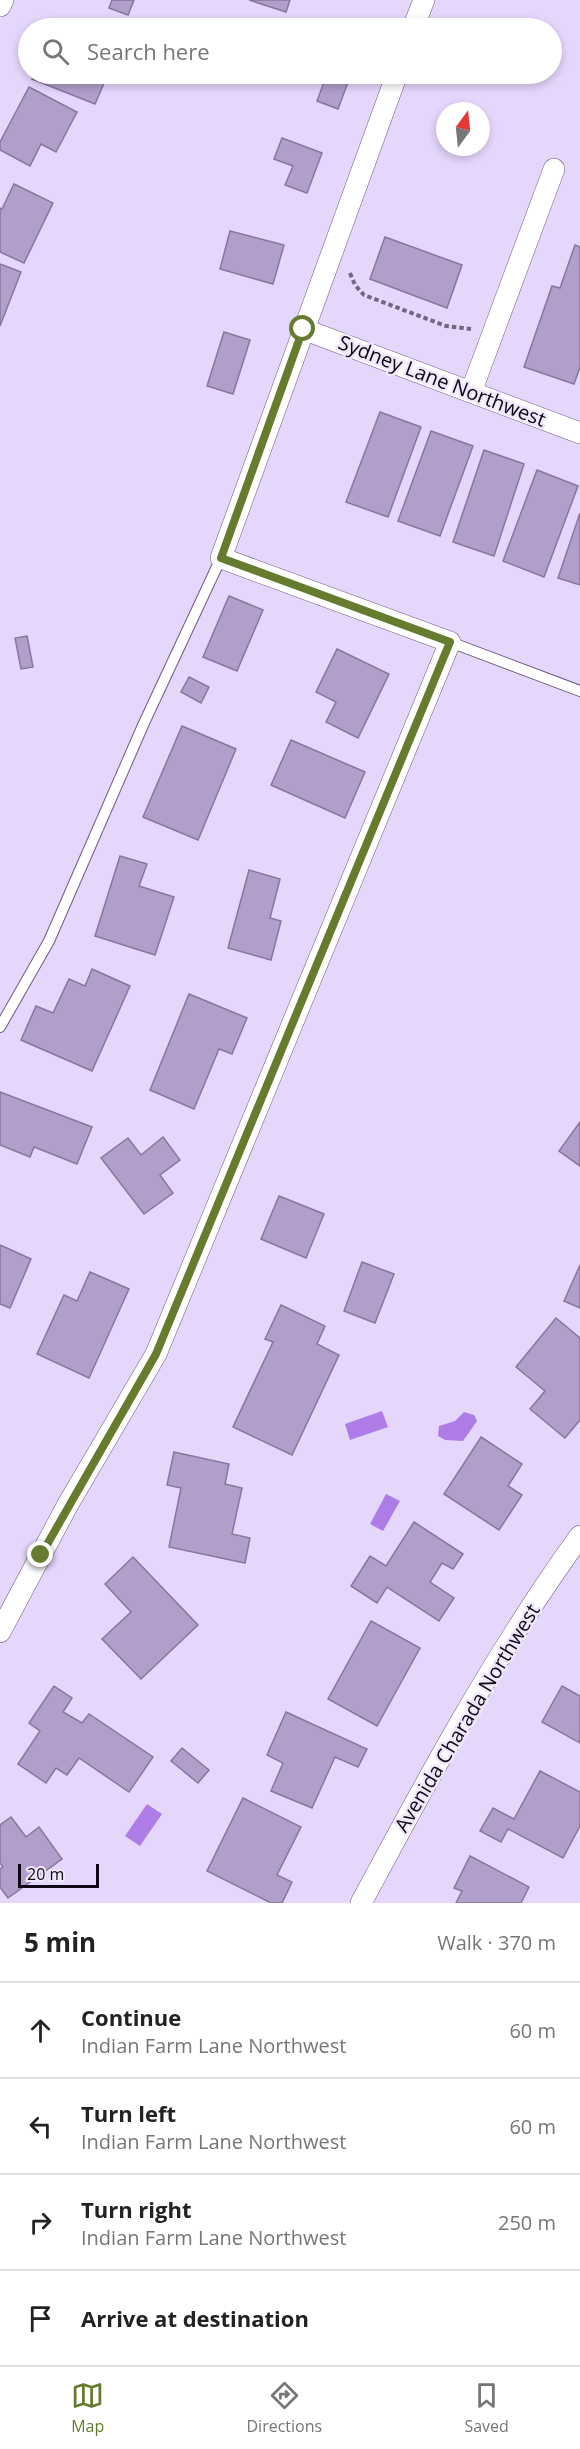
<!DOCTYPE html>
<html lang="en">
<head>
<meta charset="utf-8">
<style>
  :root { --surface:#fff; --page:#f6f6f6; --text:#222; --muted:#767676; --line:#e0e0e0; --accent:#657c2f }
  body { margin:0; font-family:"Open Sans",sans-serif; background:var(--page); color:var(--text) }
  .compass { position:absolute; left:436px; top:102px; width:54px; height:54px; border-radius:50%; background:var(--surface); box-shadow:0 3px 9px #0003; rotate:15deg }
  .scale { position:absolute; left:18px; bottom:15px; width:81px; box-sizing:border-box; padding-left:6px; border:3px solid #0f0817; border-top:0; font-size:16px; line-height:21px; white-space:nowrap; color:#0f0817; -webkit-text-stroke:4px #efe7fa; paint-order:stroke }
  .stop { position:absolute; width:18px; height:18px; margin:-14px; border:4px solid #657c2f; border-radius:50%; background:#fff }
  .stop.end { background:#657c2f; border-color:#fff; box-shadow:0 2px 6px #0008 }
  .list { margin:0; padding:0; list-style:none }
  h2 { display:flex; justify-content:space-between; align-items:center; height:78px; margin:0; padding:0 24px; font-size:26px }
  h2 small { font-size:20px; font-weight:400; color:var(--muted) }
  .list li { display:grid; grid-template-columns:39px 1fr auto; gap:18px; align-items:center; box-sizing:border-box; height:96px; padding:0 24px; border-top:2px solid var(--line) }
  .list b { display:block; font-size:22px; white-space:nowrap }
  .list p { margin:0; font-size:20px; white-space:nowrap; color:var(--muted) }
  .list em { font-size:20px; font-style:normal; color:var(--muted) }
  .icon { flex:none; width:33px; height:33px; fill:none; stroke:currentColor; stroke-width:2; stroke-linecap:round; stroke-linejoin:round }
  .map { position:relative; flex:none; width:580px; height:1903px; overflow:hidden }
  .search { position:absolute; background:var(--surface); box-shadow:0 3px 9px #0003; left:18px; right:18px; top:18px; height:66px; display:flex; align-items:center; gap:15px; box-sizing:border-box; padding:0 21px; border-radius:33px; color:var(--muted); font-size:22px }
  .sheet { height:462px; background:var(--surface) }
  nav { display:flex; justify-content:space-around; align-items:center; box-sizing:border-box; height:84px; border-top:2px solid var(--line); background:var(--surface); font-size:16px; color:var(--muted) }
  nav a { display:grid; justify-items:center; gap:3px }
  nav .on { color:var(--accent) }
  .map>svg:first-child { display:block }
  .water { fill:#ae7ce7 }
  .building { fill:#b19ecb; stroke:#8875a0; stroke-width:1.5 }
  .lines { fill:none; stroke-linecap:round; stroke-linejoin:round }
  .lane-casing { stroke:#6d5b84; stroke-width:12 }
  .street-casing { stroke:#6d5b84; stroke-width:22 }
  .path { stroke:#716680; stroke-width:4; stroke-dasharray:4.5 3; stroke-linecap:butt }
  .lane { stroke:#fff; stroke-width:10 }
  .street { stroke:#fff; stroke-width:21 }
  .route { stroke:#657c2f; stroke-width:8 }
  .labels { text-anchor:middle; stroke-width:5; stroke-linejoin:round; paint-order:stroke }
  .street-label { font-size:20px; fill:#0f0817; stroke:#efe7fa }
</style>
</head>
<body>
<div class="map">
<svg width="580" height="1903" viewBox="0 0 580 1903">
  <rect width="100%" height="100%" fill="#e5d6fc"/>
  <g class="water">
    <polygon points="382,1411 388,1427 350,1440 345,1424"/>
    <polygon points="464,1412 474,1415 477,1421 463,1441 445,1440 438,1436 439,1426 455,1421"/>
    <polygon points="386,1494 400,1501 383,1531 370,1524"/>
    <polygon points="147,1804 162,1814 140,1846 125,1836"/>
  </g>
  <g class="building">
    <polygon points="112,0 134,0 128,15 109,8"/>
    <polygon points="249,0 290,0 286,12"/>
    <polygon points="34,74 108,74 95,104 32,79"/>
    <polygon points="327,74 351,74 338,109 317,101"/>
    <polygon points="29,87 77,112 56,152 41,144 30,166 0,150 0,142"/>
    <polygon points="282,138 322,153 307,193 285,185 293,166 274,159"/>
    <polygon points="14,184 53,203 24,263 0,252 0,208 2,209"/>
    <polygon points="230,231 284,245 273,284 220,269"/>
    <polygon points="385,237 462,265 447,308 370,279"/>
    <polygon points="575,245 580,247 580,367 574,384 524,367 552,286 560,288"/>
    <polygon points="0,264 21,272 0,326"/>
    <polygon points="224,332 250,340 233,394 207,386"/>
    <polygon points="380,412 421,427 388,517 346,502"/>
    <polygon points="431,431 473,446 440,536 398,521"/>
    <polygon points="484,450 524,464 494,556 453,542"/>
    <polygon points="537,470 578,486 544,577 503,561"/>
    <polygon points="580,513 580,585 558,578"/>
    <polygon points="229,596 263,610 237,671 203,657"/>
    <polygon points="27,636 33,667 21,669 15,638"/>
    <polygon points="337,649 389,674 358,738 326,722 336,702 316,692"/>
    <polygon points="189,677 209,687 201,703 181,692"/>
    <polygon points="182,726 236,749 198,840 143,817"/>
    <polygon points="291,740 365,772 345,818 271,785"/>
    <polygon points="120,856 147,864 139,886 174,897 155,955 95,936"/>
    <polygon points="249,870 280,879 270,918 281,921 271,960 228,948"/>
    <polygon points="92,969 130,986 92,1071 21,1040 36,1006 53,1013 69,979 85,986"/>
    <polygon points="189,994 247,1018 232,1054 219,1049 194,1109 150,1090"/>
    <polygon points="0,1092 92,1127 77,1164 34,1147 30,1157 0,1145"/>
    <polygon points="580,1122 580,1166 559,1151"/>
    <polygon points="163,1137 180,1160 160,1175 173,1193 144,1214 101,1158 128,1138 141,1155"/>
    <polygon points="279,1196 324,1214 306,1258 261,1239"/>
    <polygon points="0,1245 31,1259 10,1308 0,1304"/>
    <polygon points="362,1262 394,1274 375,1323 344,1311"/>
    <polygon points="580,1265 580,1308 564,1301"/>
    <polygon points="90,1272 129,1289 89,1378 37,1354 64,1295 77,1301"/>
    <polygon points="281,1305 325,1326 317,1344 339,1355 292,1455 233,1427 273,1342 265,1339"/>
    <polygon points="556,1318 580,1338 580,1420 565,1438 530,1409 545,1391 516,1367"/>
    <polygon points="481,1437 522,1464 508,1486 522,1495 499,1530 444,1494"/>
    <polygon points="174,1452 229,1464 225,1484 242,1488 232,1534 250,1538 245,1563 169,1547 181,1488 167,1485"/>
    <polygon points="414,1522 463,1554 453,1569 442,1563 430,1582 454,1598 439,1621 387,1587 377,1603 351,1586 370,1556 386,1566"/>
    <polygon points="133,1557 198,1625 141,1679 102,1639 131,1612 105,1584"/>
    <polygon points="371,1621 420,1648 377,1726 328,1699"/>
    <polygon points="54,1686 72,1698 63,1712 82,1723 89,1714 153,1757 129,1792 79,1758 67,1775 56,1768 46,1783 18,1764 40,1731 29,1723"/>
    <polygon points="562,1686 580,1696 580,1743 542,1722"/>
    <polygon points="286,1712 367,1749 358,1767 335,1757 312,1808 271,1791 283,1763 267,1755"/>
    <polygon points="182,1748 209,1770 198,1783 171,1761"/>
    <polygon points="540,1771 580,1792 580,1826 563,1858 508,1829 501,1842 480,1831 493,1808 514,1819"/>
    <polygon points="243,1798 301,1827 277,1875 292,1882 282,1903 271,1903 207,1871"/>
    <polygon points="11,1817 26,1837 39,1827 62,1859 8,1898 0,1887 0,1869 3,1867 0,1863 0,1825"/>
    <polygon points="470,1856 529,1887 521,1903 456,1903 462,1891 454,1888"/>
  </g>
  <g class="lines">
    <g class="lane-casing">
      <g id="lane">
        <polyline points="450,642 580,691"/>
        <polyline points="0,1027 49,941 144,723 221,558"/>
      </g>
    </g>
    <g class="street-casing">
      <g id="street">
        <polyline points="0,6 3,0"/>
        <polyline points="413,28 424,0"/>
        <polyline points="303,329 580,433"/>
        <polyline points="471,392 554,169"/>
        <polyline points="0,1632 67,1506 156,1354 450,642 221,558 397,74"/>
        <path d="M 361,1903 C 428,1778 496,1652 580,1536"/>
      </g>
    </g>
    <polyline class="path" points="350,273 355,285 364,295 446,326 471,329"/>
    <use href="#lane" class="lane"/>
    <use href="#street" class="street"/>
  </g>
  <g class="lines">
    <polyline class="route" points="41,1555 156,1354 450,642 221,558 303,329"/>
  </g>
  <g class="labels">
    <g class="street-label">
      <text transform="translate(442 381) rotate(21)" y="7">Sydney Lane Northwest</text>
      <text transform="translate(467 1718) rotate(-59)" y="7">Avenida Charada Northwest</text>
    </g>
  </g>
</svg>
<svg class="compass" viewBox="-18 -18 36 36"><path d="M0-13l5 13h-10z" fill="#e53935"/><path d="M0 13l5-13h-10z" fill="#767676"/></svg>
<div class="scale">20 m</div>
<div class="stop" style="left:303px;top:329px"></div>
<div class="stop end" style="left:41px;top:1555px"></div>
<div class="search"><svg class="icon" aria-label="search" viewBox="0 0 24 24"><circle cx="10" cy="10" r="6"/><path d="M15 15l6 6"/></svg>Search here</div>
</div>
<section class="sheet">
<h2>5 min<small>Walk · 370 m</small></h2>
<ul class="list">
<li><svg class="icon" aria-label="ahead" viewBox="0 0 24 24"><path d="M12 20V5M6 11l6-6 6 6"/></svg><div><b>Continue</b><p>Indian Farm Lane Northwest</p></div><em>60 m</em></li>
<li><svg class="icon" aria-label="left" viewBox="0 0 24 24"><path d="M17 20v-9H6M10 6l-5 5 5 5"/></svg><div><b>Turn left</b><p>Indian Farm Lane Northwest</p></div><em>60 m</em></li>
<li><svg class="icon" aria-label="right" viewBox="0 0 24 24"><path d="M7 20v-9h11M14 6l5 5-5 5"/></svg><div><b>Turn right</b><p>Indian Farm Lane Northwest</p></div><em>250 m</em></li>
<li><svg class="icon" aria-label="arrive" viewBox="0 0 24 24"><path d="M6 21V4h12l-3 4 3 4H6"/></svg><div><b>Arrive at destination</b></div></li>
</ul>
</section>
<nav>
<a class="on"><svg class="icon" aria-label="map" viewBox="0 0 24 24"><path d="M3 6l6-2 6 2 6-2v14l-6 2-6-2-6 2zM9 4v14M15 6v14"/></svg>Map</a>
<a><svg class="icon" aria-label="directions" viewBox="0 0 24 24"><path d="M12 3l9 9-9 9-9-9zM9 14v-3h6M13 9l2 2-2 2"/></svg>Directions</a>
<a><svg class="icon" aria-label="saved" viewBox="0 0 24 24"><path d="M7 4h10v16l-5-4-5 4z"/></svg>Saved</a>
</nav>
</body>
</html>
